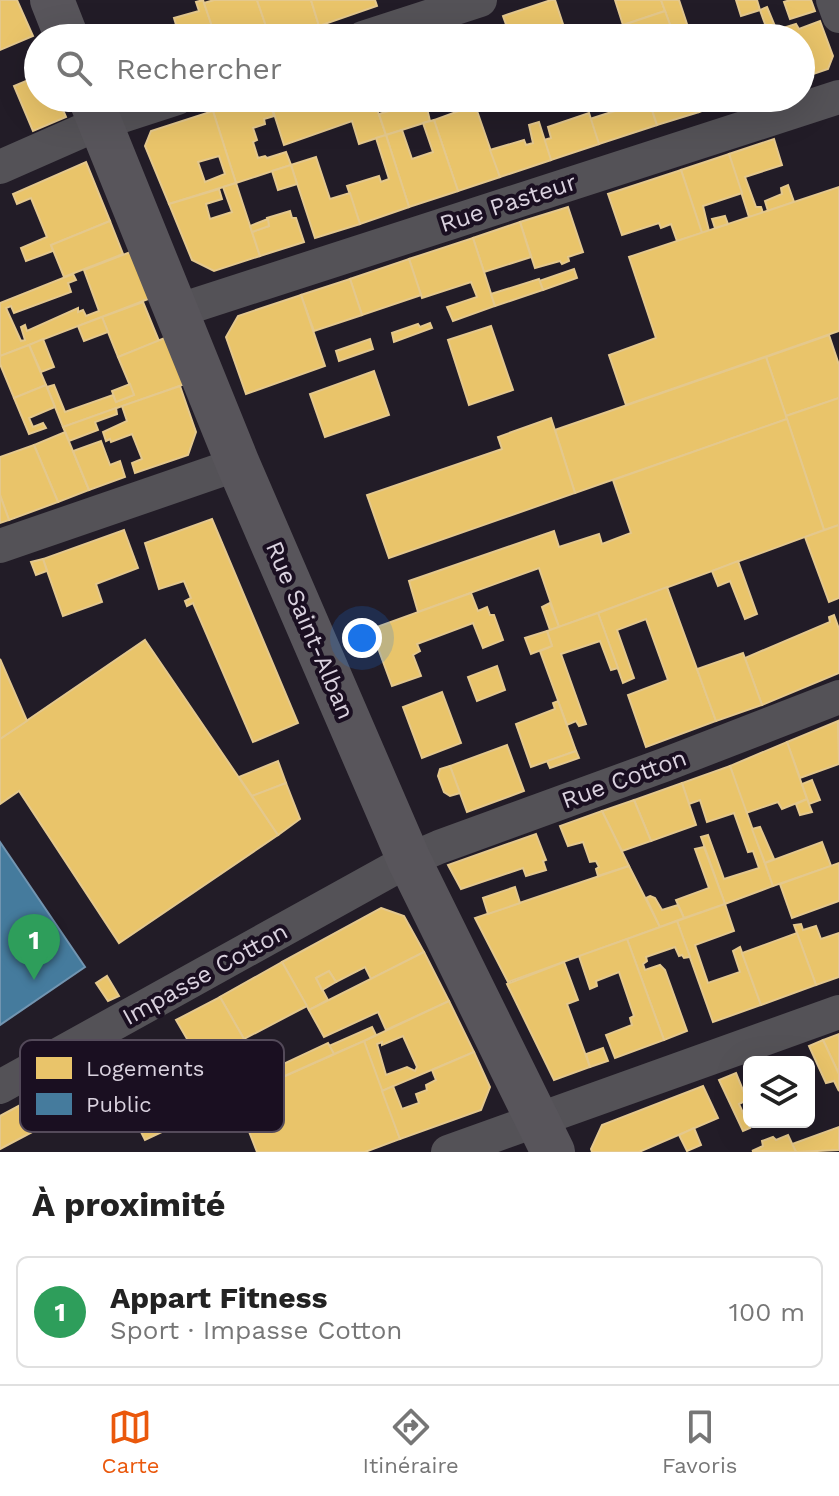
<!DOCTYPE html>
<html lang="fr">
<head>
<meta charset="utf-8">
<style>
  :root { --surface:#fff; --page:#f2f2f2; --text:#222; --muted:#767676; --line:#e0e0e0; --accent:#ea580c }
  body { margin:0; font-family:"Work Sans",sans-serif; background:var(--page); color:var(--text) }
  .controls { position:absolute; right:24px; bottom:24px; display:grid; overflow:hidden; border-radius:12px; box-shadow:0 8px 32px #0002 }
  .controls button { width:72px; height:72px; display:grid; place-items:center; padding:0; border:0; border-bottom:2px solid var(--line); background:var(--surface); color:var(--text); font:40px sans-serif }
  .you { position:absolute; left:362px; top:638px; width:28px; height:28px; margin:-20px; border:6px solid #fff; border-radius:50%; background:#1a73e8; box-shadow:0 0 0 12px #1a73e833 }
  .badge { display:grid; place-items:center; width:52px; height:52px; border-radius:50%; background:var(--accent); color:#fff; font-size:26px; font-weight:700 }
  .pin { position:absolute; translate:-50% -66px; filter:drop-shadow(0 2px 4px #0008) }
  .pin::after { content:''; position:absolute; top:42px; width:28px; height:24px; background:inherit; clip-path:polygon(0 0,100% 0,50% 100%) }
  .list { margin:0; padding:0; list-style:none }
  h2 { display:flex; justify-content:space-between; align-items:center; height:104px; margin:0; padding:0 32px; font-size:34px }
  h2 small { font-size:26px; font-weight:400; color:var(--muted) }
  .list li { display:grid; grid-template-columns:52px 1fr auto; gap:24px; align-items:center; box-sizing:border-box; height:112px; margin:0 16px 16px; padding:0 16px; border:2px solid var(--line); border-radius:12px }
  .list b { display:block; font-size:30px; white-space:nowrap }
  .list p { margin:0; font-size:26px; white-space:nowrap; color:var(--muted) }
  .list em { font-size:26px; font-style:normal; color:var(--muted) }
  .icon { flex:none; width:44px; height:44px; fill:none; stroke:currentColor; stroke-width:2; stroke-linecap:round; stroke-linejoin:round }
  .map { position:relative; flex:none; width:839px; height:1152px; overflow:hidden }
  .search { position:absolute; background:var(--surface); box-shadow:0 8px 32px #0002; left:24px; right:24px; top:24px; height:88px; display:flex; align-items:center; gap:20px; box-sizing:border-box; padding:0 28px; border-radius:44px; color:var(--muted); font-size:30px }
  .sheet { height:232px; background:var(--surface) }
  nav { display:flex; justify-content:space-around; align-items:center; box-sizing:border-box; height:112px; border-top:2px solid var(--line); background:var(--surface); font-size:22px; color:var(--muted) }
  nav a { display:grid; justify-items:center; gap:4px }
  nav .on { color:var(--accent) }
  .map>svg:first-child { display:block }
  .homes { fill:#e9c46a; stroke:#e4c88d; stroke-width:2; fill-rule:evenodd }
  .public { fill:#457b9d; stroke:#7295b1; stroke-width:2 }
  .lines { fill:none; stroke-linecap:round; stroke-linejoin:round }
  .street { stroke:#545257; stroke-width:34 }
  .secondary { stroke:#58555b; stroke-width:44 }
  .labels { text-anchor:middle; stroke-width:8; stroke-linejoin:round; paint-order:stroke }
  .street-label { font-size:24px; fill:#dad2df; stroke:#1a0f21 }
  .key { fill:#1a0f21; stroke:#544a5a; stroke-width:2 }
  .key-label { font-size:22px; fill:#dad2df }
</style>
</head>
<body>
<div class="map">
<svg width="839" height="1152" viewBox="0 0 839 1152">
  <rect width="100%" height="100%" fill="#221c27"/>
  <g class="homes">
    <polygon points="0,0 17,0 33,36 0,50"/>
    <polygon points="203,0 216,38 180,38 174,18 199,11 196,2"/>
    <polygon points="214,0 257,0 270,38 216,38 204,3"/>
    <polygon points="257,0 311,0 319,26 283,38 270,38"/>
    <polygon points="311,0 375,0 377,6 319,26"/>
    <polygon points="551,0 555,0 565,30 541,38 511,38 503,16"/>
    <polygon points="615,0 661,0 665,11 623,25"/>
    <polygon points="661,0 679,0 690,33 675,38"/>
    <polygon points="736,0 757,0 760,10 741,16"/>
    <polygon points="790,0 811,0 815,11 790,19 784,2"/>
    <polygon points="767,7 779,36 784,34 783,28 796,24 799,29 820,21 833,56 828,69 801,78 801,38 770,38 760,10"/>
    <polygon points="665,11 675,38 628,38 623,25"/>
    <polygon points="38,76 38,98 58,98 66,117 33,131 14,86"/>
    <polygon points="253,98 269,98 274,116 264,119 265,124 253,128 257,140 253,142 258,158 265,156 267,158 286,152 291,165 236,183 213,111"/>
    <polygon points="269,98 373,98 386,135 359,144 352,121 284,145"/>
    <polygon points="621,98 648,98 657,125 599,144 590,119 624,108"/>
    <polygon points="648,98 694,98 699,112 657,125"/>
    <polygon points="694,98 740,98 699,112"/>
    <polygon points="425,100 430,121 386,135 379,114"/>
    <polygon points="475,105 500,177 458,191 434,120"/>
    <path d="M 213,111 L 236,183 L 169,204 L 145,146 L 151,131 ZM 219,156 L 225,174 L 205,182 L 198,162 Z"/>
    <polygon points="589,113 599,144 551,160 544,140 551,138 548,127"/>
    <polygon points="434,120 458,191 409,207 386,135 402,130 412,159 433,152 423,123"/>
    <polygon points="539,122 551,160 500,177 490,150 524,140 526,145 533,143 529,125"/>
    <polygon points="386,135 409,207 360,224 347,186 379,176 381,182 389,179 376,138"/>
    <polygon points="774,139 782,165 745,177 756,207 761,207 763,213 749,217 729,154"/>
    <polygon points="729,154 742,193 703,206 709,231 702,233 681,170"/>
    <polygon points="316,157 330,199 350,193 360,224 315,238 291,165"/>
    <polygon points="86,162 110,221 51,245 53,251 26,261 21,248 47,237 31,198 17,204 13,194"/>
    <polygon points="291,165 297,184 278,190 272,171"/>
    <polygon points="681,170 702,233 677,241 671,224 661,228 659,223 622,235 608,194"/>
    <polygon points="236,183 260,256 214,271 192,260 169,204 219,189 222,199 206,204 210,219 232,212 223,187"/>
    <polygon points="788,185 794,202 768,211 765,201 782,194 781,188"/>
    <polygon points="839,187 839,331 626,405 609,355 656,338 629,257"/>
    <polygon points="568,207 583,252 568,257 569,261 562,264 560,261 535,268 520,222"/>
    <polygon points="290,211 292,218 296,218 304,242 260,256 252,232 269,226 267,218"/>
    <polygon points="725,216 728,224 715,228 712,219"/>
    <polygon points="268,219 269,226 252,232 250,226"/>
    <polygon points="110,221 123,254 64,277 51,245"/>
    <polygon points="520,222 531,257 484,272 473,238"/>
    <polygon points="473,238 495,306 453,321 447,307 477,297 471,282 422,298 409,259"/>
    <polygon points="133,251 151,298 0,356 0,303 73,274 76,280 68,283 71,292 14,313 11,306 6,308 21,341 25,340 21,327 25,325 27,331 78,308 78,312 83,310 86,316 99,311 84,270"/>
    <polygon points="409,259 421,295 362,315 350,279"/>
    <polygon points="574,269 577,278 543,290 539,281"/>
    <polygon points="350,279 362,315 314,331 301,295"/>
    <polygon points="539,279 543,290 495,306 491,294"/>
    <polygon points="301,295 325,366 246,394 226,337 238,316"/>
    <polygon points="143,302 159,341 118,357 102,317"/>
    <polygon points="102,317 108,332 84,341 78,326"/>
    <polygon points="430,323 432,328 394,342 392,333 418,324 420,327"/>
    <polygon points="491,326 513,390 469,405 448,340"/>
    <polygon points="829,335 839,365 839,398 786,416 766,357"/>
    <polygon points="167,337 188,383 63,427 47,387 54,385 65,412 113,395 116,402 134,395 118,357"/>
    <polygon points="43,339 54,367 41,372 29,345"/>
    <polygon points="370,339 373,349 339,361 336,351"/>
    <polygon points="29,345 46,385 14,398 0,364 0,356"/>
    <polygon points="766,357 787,419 575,493 555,430"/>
    <polygon points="374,371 389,415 325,437 310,394"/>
    <polygon points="130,384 134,395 116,402 112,391"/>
    <polygon points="46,385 55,407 29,418 33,427 43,423 46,428 29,434 14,398"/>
    <polygon points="180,386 196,432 188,455 135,473 132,463 142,459 132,434 111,442 110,439 106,441 103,432 127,421 122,406"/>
    <polygon points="839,398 839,525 824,530 786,416"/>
    <polygon points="116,408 117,414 95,422 98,430 69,441 63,427"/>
    <polygon points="551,418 575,493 389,558 367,495 502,449 498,437"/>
    <polygon points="787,419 824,530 559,627 539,568 418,612 409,581 554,531 559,547 599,534 602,544 631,533 613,480"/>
    <polygon points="65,432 89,490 58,502 34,445"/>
    <polygon points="101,441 110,465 120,461 125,477 89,490 73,451"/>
    <polygon points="34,445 58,502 9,520 0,495 0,457"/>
    <polygon points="0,495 9,520 0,523"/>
    <polygon points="212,519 298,723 253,742 193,603 187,606 185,601 191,598 184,581 159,589 145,543"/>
    <polygon points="839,525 839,598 829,602 805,537"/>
    <polygon points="124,530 138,568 96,584 102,602 63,616 43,559"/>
    <polygon points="43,559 47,571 36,575 31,562"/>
    <polygon points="738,561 757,614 745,619 730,581 718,586 712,571"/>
    <polygon points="667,587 716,721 646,747 628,695 668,680 646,619 617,630 634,678 623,683 598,613"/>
    <polygon points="471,593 478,611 487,607 490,615 494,615 503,640 483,648 473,623 417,644 420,651 413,655 421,676 392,686 371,629"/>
    <polygon points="550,603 559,627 550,630 542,607"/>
    <polygon points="598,613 618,668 611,670 600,641 561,654 586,724 579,726 576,721 567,725 540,651 552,646 547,631"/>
    <polygon points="834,615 839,629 839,673 762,705 745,658 830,622 829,617"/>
    <polygon points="547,631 552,646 531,654 525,638"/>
    <polygon points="145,640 278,835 119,943 19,791 0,804 0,739"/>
    <polygon points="743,653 762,705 716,721 697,669"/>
    <polygon points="0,659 27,721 0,739"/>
    <polygon points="497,666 505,690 477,701 468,677"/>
    <polygon points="442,692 461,743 422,758 403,707"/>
    <polygon points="558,701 576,751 531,767 516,724 555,709 553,703"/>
    <polygon points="838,721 839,764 800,778 787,742"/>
    <polygon points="787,742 807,799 782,809 778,802 746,813 730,766"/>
    <polygon points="507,745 524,791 467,812 450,766"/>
    <polygon points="576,751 579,758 550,768 547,761"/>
    <polygon points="278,761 286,783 252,796 239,777"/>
    <polygon points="450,766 460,793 450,796 444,792 438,776 440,769"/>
    <polygon points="730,766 773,886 725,904 701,837 708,835 724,879 759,868 753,851 748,852 734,813 707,822 700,800 689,804 682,783"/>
    <polygon points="812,780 820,800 809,804 802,784"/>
    <polygon points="286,783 300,819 278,835 252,796"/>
    <polygon points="682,783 696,825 651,841 634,800"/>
    <polygon points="807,799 812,812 800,815 796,804"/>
    <polygon points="634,800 651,841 622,851 602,811"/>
    <polygon points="602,811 629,866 598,876 596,869 599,867 596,861 590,862 583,842 568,846 560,826"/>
    <polygon points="760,827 774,859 765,863 752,829"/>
    <polygon points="536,834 546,860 543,861 546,870 526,876 523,868 461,889 448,865"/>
    <polygon points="822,842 831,866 773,886 765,863"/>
    <polygon points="704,847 725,904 684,918 676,900 709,888 695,849"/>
    <polygon points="839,863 839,901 792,918 780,884"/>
    <polygon points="629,866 660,927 508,982 475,918"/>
    <polygon points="515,887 520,903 488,914 483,898"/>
    <polygon points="650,896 655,898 662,910 678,905 684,918 660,927 646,898"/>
    <polygon points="725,904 734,931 695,945 708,983 740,972 733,951 740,947 761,1005 713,1022 677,921"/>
    <polygon points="381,908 404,916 424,952 371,979 365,967 336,982 329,971 316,978 328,1000 309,1010 282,962"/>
    <polygon points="677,921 690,957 684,958 682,955 679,956 675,947 646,957 647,961 643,964 645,970 660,965 665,970 687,1031 664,1040 627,939"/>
    <polygon points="801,924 803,930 816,926 821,939 839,933 839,977 816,985 794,925"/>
    <polygon points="797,933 816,985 761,1005 742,953"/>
    <polygon points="627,939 664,1040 615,1058 606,1035 632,1025 630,1018 634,1016 619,972 596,981 597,986 590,989 579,956"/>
    <polygon points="424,952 449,1001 386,1030 378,1012 324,1037 309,1010"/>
    <polygon points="282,962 307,1006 244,1039 220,997"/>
    <polygon points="564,962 578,1000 567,1004 590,1067 554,1080 507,984"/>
    <polygon points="329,971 336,982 322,990 316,978"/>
    <polygon points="107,976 119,996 108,1001 96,983"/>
    <polygon points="220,997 244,1039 201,1063 176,1020"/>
    <path d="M 449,1001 L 474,1052 L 382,1091 L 364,1041 ZM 403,1036 L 417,1067 L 415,1071 L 407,1067 L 386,1075 L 377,1044 L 382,1042 L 382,1045 Z"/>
    <polygon points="372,1027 376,1035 364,1041 334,1054 329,1046"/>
    <polygon points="839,1034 839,1074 823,1040"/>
    <polygon points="823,1040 839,1074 839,1091 834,1081 826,1083 809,1046"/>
    <polygon points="364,1041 400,1139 365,1152 257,1152 236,1098"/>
    <polygon points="328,1043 334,1054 269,1083 254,1057 266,1051 275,1068"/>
    <polygon points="603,1048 608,1061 590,1067 586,1054"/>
    <polygon points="474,1052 490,1087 481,1110 400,1139 382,1091 393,1086 402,1109 419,1103 416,1094 427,1090 426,1085 436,1080 432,1070"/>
    <polygon points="104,1060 131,1113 121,1118 106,1092 88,1103 90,1106 70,1117 68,1113 0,1149 0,1116"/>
    <polygon points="736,1073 747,1100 739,1104 750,1128 743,1131 719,1080"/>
    <polygon points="703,1086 718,1118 639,1152 592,1152 591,1149 602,1125"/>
    <polygon points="151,1101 161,1121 175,1115 179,1124 145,1140 131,1112"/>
    <polygon points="839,1127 839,1150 796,1152 792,1144"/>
    <polygon points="694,1128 701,1145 687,1151 679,1135"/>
    <polygon points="788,1135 796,1152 752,1151 763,1146 762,1141 773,1137 776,1140"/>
  </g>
  <polygon class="public" points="0,842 85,967 0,1025"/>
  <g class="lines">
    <g class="street">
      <polyline points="833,0 839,16"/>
      <polyline points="363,38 480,0"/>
      <polyline points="0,167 100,123 177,98"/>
      <polyline points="177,311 839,97"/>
      <polyline points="0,546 238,464"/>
      <polyline points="0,1087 409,860 439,847 664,765 839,697"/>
      <polyline points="448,1152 839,1012"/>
    </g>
    <g class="secondary">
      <polyline points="52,0 67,38"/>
      <polyline points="90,98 238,464 409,860 553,1152"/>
    </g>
  </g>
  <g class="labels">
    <g class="street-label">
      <text transform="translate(508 203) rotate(-18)" y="8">Rue Pasteur</text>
      <text transform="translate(310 630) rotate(67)" y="8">Rue Saint-Alban</text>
      <text transform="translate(624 779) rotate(-20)" y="8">Rue Cotton</text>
      <text transform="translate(205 974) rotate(-29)" y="8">Impasse Cotton</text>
    </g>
  </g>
  <rect x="20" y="1040" width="264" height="92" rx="12" class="key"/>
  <rect x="36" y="1057" width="36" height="22" fill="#e9c46a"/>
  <rect x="36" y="1093" width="36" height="22" fill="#457b9d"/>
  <g class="key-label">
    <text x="86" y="1076">Logements</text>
    <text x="86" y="1112">Public</text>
  </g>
</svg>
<div class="controls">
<button><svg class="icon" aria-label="layers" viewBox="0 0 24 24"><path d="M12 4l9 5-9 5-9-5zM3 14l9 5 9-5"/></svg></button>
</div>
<div class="you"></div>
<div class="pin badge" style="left:34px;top:980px;background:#2e9e5b">1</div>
<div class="search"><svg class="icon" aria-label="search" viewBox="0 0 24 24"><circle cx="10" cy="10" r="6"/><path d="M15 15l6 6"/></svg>Rechercher</div>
</div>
<section class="sheet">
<h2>À proximité<small></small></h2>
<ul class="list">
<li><span class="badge" style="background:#2e9e5b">1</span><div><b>Appart Fitness</b><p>Sport · Impasse Cotton</p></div><em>100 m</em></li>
</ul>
</section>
<nav>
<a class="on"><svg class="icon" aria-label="map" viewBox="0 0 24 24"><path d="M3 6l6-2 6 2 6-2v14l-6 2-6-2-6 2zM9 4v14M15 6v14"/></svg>Carte</a>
<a><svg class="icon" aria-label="directions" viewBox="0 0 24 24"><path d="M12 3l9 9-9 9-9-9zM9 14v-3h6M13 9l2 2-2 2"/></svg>Itinéraire</a>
<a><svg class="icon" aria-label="saved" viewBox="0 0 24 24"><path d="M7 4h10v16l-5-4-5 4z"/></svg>Favoris</a>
</nav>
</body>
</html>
